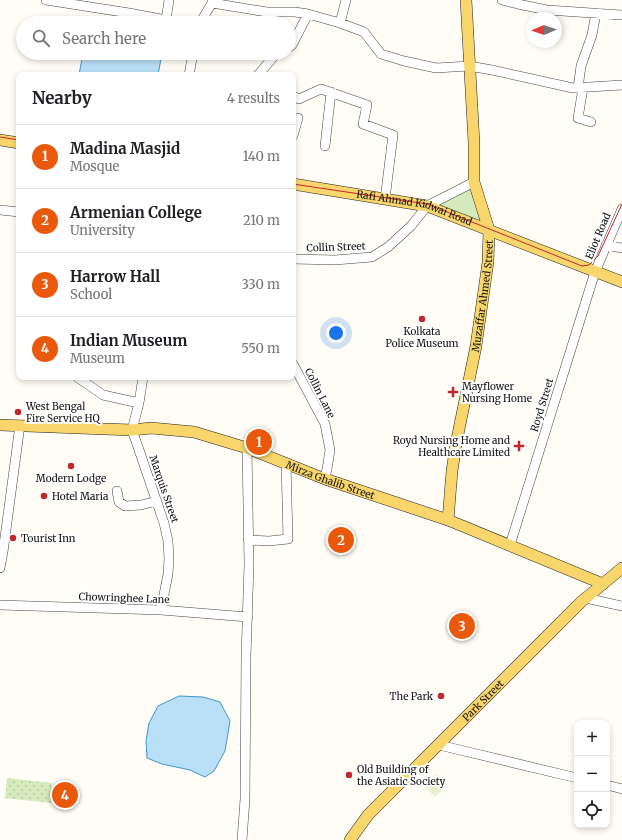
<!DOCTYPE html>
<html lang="en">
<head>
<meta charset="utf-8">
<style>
	body { margin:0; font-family:Merriweather,serif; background:#f2f2f2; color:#202124 }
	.controls { position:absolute; right:12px; bottom:12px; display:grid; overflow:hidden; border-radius:8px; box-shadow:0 2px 6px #0003 }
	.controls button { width:36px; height:36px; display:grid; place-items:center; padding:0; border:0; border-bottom:1px solid #e0e0e0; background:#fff; color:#202124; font:20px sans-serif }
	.compass { position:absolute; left:526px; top:12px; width:36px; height:36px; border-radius:50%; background:#fff; box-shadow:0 2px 6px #0003; rotate:268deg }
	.you { position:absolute; left:336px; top:333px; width:14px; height:14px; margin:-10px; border:3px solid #fff; border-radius:50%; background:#1a73e8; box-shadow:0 0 0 6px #1a73e833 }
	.badge { display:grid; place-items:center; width:26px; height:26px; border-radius:50%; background:#ea580c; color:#fff; font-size:13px; font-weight:700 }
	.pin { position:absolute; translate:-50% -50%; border:2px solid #fff; box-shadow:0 1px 4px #0006 }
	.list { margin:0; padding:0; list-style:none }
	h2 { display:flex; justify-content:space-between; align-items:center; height:52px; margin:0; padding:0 16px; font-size:17px }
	h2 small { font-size:13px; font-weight:400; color:#757577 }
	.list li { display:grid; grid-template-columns:26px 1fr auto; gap:12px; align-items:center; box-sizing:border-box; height:64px; padding:0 16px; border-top:1px solid #e0e0e0 }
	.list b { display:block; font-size:15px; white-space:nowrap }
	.list p { margin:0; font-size:13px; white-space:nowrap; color:#757577 }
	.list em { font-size:13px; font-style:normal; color:#757577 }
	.icon { flex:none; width:22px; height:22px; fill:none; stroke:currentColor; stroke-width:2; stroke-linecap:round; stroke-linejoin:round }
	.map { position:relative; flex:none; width:622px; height:840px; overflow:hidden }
	.search { position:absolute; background:#fff; box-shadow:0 2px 6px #0003; left:16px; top:16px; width:280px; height:44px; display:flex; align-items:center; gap:10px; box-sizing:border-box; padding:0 14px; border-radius:22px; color:#757577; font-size:15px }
	.panel { position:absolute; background:#fff; box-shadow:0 2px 6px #0003; left:16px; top:72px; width:280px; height:308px; border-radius:8px }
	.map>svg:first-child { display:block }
	.grass { fill:url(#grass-dots) }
	.park { fill:#d5ebbd }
	.pitch { fill:#e6f2cf }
	.water { fill:#b9e0f7; stroke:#3f96cf }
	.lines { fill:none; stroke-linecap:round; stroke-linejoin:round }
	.minor-casing { stroke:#444; stroke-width:10 }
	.major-casing { stroke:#222; stroke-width:12 }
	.minor { stroke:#fff; stroke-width:9 }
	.major { stroke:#f9d66b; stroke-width:11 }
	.tram { stroke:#c4262e; stroke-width:1 }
	.poi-dot { fill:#c4262e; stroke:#fff; stroke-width:1.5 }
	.labels { text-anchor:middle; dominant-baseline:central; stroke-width:4; stroke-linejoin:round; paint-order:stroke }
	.street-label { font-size:10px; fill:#111; stroke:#fff }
	.poi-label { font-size:10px; fill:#111; stroke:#fff; text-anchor:start }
</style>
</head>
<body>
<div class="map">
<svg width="622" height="840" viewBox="0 0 622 840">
	<defs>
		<pattern id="grass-dots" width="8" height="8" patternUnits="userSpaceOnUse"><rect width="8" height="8" fill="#d5ebbd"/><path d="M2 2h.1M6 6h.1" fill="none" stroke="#b6c8a1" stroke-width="1.8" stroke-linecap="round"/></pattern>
	</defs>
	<rect width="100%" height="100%" fill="#fffdf5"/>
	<path class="grass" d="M7,778L52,783L51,803L5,798Z"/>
	<path class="park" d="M472,187L485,226L434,205Z"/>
	<path class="pitch" d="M436,774L447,785L435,797L424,786Z"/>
	<path class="water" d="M83,53H162L158,75H79Z
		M179,696L203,697L220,702L230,721L225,751L214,771L205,777L190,770L162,764L147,758L146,741L149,723L158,706Z"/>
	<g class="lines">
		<g class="minor-casing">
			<path id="minor" d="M46,0L129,13L182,23
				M502,0L518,4L547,10L622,15
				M212,3L267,12H295L308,14L340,23L364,32L381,54L404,61L436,68L469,66L492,70L573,88L622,85
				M166,20L169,0
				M200,23L212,3L213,0
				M340,23L346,0
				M289,47L292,45L308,14
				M189,75L193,53
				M258,75L275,55L278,53
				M578,88L581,66L592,35L596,13
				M583,88L578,118L591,122
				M293,96L299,99L321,89L367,105L363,124L393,135L385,199
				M293,136L298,118
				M325,146L331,92
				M0,210L19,212
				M606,245L622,248
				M293,259L335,260L372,257L388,247L411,226L427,206L474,182
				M293,364L325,424L330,450L328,463L325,479
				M77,377L103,395L139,403
				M143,377L139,403L132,430L138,447L164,523L168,541L169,559L168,574L161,610
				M117,491L119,502L125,506L141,505L157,501
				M248,540L269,541L288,539L286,463
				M510,545L595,272L622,209
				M0,568L3,552L20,425
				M586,598L622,606
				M0,605L161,610L248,617
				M439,745L577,778
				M607,785L622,789
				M242,840L245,799L246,657L249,564L247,448"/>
		</g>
		<g class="major-casing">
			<g id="major">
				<path d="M0,140L19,143"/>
				<path d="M293,184L427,206L622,282"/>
				<path id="s1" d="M0,425L132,430L151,428L194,432L247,448L325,479L448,520L603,584"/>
				<path id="s2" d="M448,520L452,471L456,444L476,346L488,262L489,230L474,182V143L466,0"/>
				<path id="s3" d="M350,840L368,815L582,601L586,598L622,568"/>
			</g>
		</g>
		<use href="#minor" class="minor"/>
		<use href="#major" class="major"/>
		<g class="tram">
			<path d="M0,137L19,140"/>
			<path id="s4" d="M293,184L427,204L582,266L589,265L598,256L622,204"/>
		</g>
	</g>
	<g class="poi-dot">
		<circle cx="422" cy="319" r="4"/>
		<path d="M451 386h4v4h4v4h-4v4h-4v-4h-4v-4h4z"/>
		<circle cx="18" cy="412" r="4"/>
		<path d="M517 440h4v4h4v4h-4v4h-4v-4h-4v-4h4z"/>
		<circle cx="71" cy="466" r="4"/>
		<circle cx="44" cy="496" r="4"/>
		<circle cx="13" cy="538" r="4"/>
		<circle cx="441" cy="696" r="4"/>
		<circle cx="349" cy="775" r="4"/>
	</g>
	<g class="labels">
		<g class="street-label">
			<text stroke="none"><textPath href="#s4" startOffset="124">Rafi Ahmad Kidwai Road</textPath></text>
			<text transform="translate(598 236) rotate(-67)">Eliot Road</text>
			<text transform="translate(336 247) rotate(-2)">Collin Street</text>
			<text stroke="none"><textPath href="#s2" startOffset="227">Muzaffar Ahmed Street</textPath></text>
			<text transform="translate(320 393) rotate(63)">Collin Lane</text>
			<text transform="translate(542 405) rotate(-73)">Royd Street</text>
			<text stroke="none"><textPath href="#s1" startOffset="339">Mirza Ghalib Street</textPath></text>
			<text transform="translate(164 489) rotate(71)">Marquis Street</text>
			<text transform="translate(124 598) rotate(2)">Chowringhee Lane</text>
			<text stroke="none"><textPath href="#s3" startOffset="193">Park Street</textPath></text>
		</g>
		<g class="poi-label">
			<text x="422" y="331" text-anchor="middle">Kolkata<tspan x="422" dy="12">Police Museum</tspan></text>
			<text x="462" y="386">Mayflower<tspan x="462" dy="12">Nursing Home</tspan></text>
			<text x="26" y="406">West Bengal<tspan x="26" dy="12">Fire Service HQ</tspan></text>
			<text x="510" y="440" text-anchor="end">Royd Nursing Home and<tspan x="510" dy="12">Healthcare Limited</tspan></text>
			<text x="71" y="478" text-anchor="middle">Modern Lodge</text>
			<text x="52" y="496">Hotel Maria</text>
			<text x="21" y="538">Tourist Inn</text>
			<text x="433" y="696" text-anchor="end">The Park</text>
			<text x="357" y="769">Old Building of<tspan x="357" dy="12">the Asiatic Society</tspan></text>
		</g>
	</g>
</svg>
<div class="controls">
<button>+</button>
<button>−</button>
<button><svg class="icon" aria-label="locate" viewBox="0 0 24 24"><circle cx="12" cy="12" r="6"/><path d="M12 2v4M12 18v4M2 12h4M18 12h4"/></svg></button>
</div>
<svg class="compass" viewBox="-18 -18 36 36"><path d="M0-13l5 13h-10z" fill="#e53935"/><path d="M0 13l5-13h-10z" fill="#757577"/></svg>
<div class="you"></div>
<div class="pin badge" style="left:259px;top:442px">1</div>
<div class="pin badge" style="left:341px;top:540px">2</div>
<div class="pin badge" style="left:462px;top:626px">3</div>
<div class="pin badge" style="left:65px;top:795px">4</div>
<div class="search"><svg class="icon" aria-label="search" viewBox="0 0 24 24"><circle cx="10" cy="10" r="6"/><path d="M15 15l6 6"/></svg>Search here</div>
<section class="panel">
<h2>Nearby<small>4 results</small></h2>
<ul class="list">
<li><span class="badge">1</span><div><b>Madina Masjid</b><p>Mosque</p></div><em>140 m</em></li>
<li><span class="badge">2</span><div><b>Armenian College</b><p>University</p></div><em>210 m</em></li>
<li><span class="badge">3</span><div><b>Harrow Hall</b><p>School</p></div><em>330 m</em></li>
<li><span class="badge">4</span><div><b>Indian Museum</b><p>Museum</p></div><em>550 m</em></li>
</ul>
</section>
</div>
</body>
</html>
